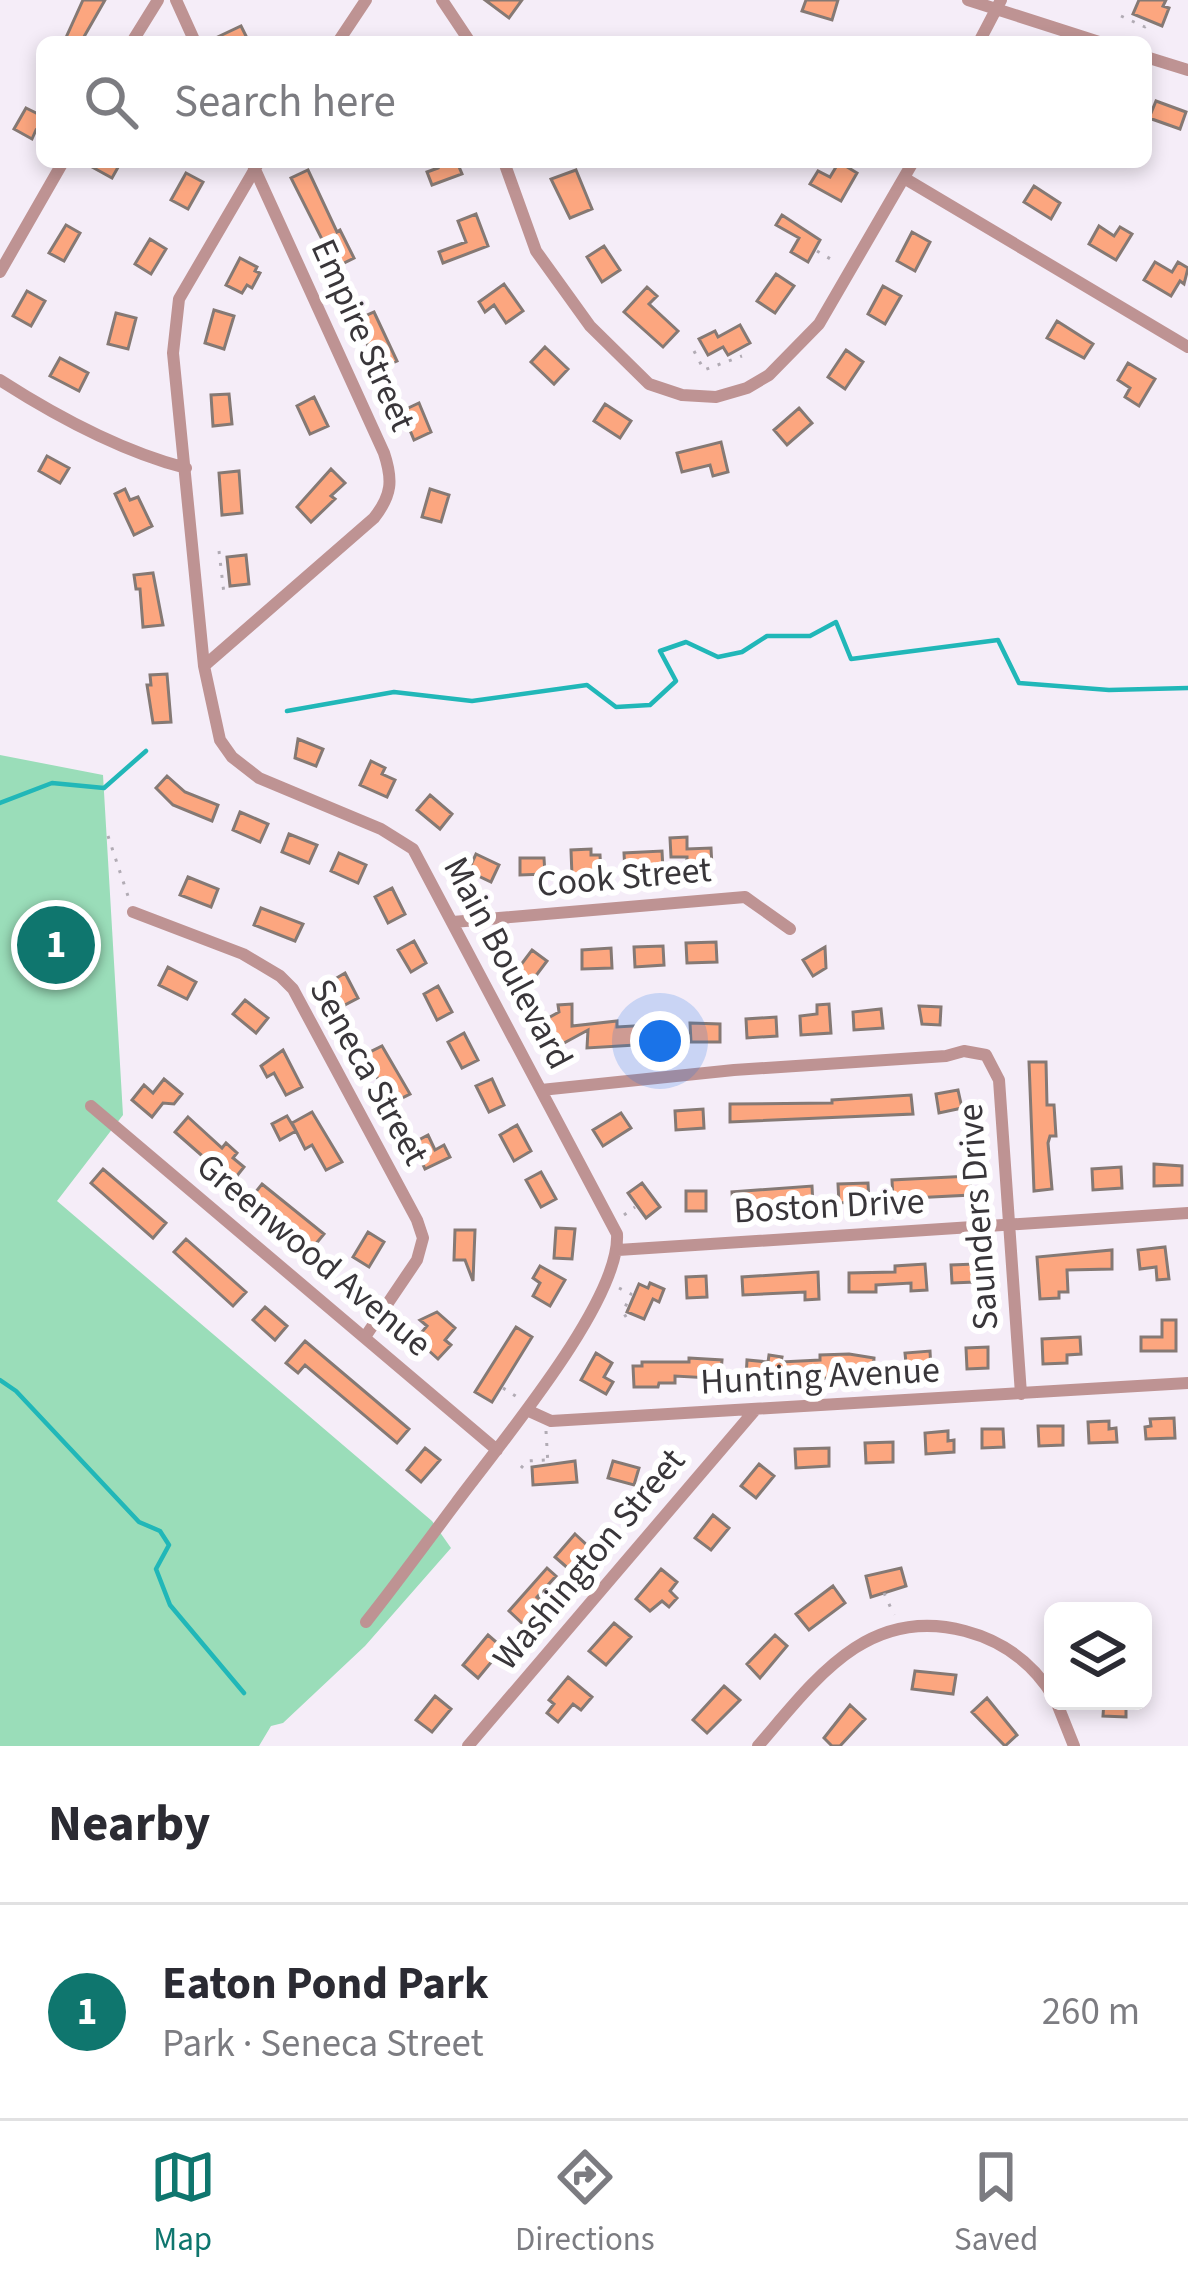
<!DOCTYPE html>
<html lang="en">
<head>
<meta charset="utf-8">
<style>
	body { margin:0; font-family:"Source Sans 3",sans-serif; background:#f2f2f3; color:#2b2b33 }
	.controls { position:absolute; right:36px; bottom:36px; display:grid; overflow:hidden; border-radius:18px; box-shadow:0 6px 18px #0003 }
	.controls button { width:108px; height:108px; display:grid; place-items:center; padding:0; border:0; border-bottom:3px solid #e1e1e2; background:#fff; color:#2b2b33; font:60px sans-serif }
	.you { position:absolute; left:660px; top:1041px; width:42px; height:42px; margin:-30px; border:9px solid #fff; border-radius:50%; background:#1a73e8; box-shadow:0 0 0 18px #1a73e833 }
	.badge { display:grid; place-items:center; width:78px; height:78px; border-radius:50%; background:#0f766e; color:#fff; font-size:39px; font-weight:700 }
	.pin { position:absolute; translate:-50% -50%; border:6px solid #fff; box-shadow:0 3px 12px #0006 }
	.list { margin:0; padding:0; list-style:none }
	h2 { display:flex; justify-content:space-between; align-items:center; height:156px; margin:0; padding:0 48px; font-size:51px }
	h2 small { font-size:39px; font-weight:400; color:#7c7c81 }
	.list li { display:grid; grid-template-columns:78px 1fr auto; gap:36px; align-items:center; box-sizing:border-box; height:216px; padding:0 48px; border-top:3px solid #e1e1e2 }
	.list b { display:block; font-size:45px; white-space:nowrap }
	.list p { margin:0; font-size:39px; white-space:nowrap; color:#7c7c81 }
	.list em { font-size:39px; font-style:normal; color:#7c7c81 }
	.icon { flex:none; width:66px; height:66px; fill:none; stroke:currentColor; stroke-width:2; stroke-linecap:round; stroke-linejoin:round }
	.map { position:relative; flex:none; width:1188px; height:1746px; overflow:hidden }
	.search { position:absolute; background:#fff; box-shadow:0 6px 18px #0003; left:36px; right:36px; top:36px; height:132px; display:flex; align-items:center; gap:30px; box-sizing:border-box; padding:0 42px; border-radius:18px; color:#7c7c81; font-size:45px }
	.sheet { height:372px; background:#fff }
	nav { display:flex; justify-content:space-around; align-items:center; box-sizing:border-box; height:168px; border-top:3px solid #e1e1e2; background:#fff; font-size:33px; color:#7c7c81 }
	nav a { display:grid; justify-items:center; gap:6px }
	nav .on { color:#0f766e }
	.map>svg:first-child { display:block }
	.green { fill:#9addb9 }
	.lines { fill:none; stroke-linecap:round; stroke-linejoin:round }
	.stream { stroke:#21b7b8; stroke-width:4.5 }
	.building { fill:#fca67f; stroke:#857974; stroke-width:3 }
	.path { stroke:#b1abb4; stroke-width:3; stroke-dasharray:3 9; stroke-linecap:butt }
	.minor { stroke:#be9393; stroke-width:12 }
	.labels { text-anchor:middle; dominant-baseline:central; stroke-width:12; stroke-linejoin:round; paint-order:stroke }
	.street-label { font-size:36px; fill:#39363a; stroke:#fff }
</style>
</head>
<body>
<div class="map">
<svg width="1188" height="1746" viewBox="0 0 1188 1746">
	<rect width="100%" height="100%" fill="#f5edf8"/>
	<path class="green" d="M0,755L103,775L123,1115L57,1201L432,1521L451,1548L365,1646L283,1723L271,1726L259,1746H0Z"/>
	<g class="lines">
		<path class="stream" d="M287,711L394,692L472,701L587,685L616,707L650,705L676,681L660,651L686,642L718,657L742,652L767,636H810L836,622L851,659L998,640L1019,683L1109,690L1188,688
			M0,803L52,783L104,788L146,751
			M0,1380L16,1391L139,1522L160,1531L169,1545L156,1569L170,1605L244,1693"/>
	</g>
	<path class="building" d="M83,0H105L81,42H64Z
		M485,0H522L509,18Z
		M806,0H838L832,20L802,11Z
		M1139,0H1166L1163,6L1169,8L1162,26L1133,14Z
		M241,26L249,42H207Z
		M1156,101L1186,112L1180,129L1149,118Z
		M26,108L42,116V133L36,130L32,139L14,129Z
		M83,162H121L112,178Z
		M436,162H457L462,174L432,185L427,172L438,168Z
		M839,162L857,173L841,201L810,184L818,171L830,177Z
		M308,170L337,232L340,230L354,258L336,267L291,178Z
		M576,170L592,209L570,218L551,179Z
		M186,173L203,182L188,209L171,200Z
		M1034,186L1060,203L1051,219L1024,202Z
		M476,214L488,246L443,263L439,252L466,242L458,221Z
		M782,215L820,240L808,262L791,252L799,238L776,225Z
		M66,225L80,233L64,261L49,253Z
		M1099,226L1114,236L1120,227L1132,234L1116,260L1089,244Z
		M912,232L930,242L915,271L897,261Z
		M150,239L166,249L151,274L135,264Z
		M604,246L620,270L602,282L587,257Z
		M240,258L257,267L255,271L260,273L252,288L247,285L242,293L226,285Z
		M1155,262L1172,272L1178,262L1188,268L1184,284L1180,281L1171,296L1144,280Z
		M776,274L794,286L775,313L757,301Z
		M504,284L523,311L506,323L494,305L485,312L479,302Z
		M883,286L901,296L885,324L868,314Z
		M647,287L657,296L649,304L678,331L663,347L624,312Z
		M27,291L45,301L31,326L13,316Z
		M214,310L234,316L224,349L205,343Z
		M374,312L397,361L385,366L376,348L370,350L356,320Z
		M116,313L136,318L128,349L108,344Z
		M1057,321L1093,344L1084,358L1047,338Z
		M740,325L750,343L728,355L723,347L708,355L699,339L715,331L718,337Z
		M545,347L568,369L554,384L531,362Z
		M846,350L863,362L845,389L828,377Z
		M60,358L88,373L79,391L50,376Z
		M1128,363L1155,379L1139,406L1125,397L1130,388L1118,380Z
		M229,394L232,424L213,426L211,395Z
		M314,397L328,426L310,434L297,406Z
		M419,403L431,432L414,440L402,411Z
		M605,404L631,421L620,438L594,421Z
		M799,408L812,423L787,445L774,430Z
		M721,442L728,472L713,476L710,465L682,472L677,453Z
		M47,456L69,468L60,483L39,471Z
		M331,469L345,483L331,496L335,499L311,522L297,507Z
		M239,471L242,513L222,515L219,473Z
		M125,489L130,500L138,497L152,526L134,535L115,494Z
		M430,489L449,495L441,522L422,517Z
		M246,555L249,584L230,586L227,557Z
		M153,573L163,625L143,627L140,589H136L134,575Z
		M167,674L171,722L153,723L147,685H151L150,675Z
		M298,739L323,749L316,766L295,758Z
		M371,761L385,768L382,774L395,780L387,797L360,785Z
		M167,776L185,792L218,805L212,821L173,805L156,788Z
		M430,795L452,814L440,829L417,810Z
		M240,812L268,824L260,842L233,830Z
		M289,834L317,845L309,863L282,852Z
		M687,837V849L711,848L712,867L687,868V857H671L670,838Z
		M591,849V855H600L601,875L572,876L571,850Z
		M662,851L663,870L625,872L624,853Z
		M339,853L366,865L358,883L331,871Z
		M476,854L499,865L491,882L468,871Z
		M520,858H544L545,874L520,875Z
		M188,877L218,889L211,907L180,895Z
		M392,888L405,914L388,923L375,897Z
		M261,908L303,924L295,941L254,925Z
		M414,941L426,963L411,972L398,950Z
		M716,942L717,962L687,963L686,943Z
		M663,946L664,965L635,967L634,947Z
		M825,947L826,968L813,976L803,960Z
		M611,948L612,968L582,969V950Z
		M532,950L547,961L529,985L514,974Z
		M168,967L196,982L187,999L159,985Z
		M345,973L358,998L341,1007L328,983Z
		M438,986L452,1012L437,1020L424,994Z
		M245,1000L268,1018L256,1033L233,1014Z
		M572,1004V1026L617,1021V1027L667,1024L668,1043L587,1048L588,1030L553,1049L539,1023L559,1012L558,1005Z
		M829,1004L831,1033L801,1035L800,1016L817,1014V1005Z
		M919,1006L941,1007L940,1025L922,1024Z
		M881,1009L883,1028L854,1030L853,1012Z
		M776,1017L777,1036L747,1038L746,1019Z
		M690,1023L720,1024V1042H691Z
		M464,1033L478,1060L462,1068L448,1042Z
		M382,1046L410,1094L392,1103L364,1055Z
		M283,1050L302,1087L286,1095L274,1073L267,1077L261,1066Z
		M1029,1062H1046L1047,1105H1054L1056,1136H1050L1048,1143L1052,1189L1034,1191Z
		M164,1079L182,1094L174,1104L163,1103L152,1117L132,1100L144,1085L153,1093Z
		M492,1079L504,1105L489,1112L476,1086Z
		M958,1090L962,1108L939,1113L936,1094Z
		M911,1095L913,1114L730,1122V1104L832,1103V1100Z
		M703,1109L704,1128L676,1130L675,1111Z
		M312,1112L342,1162L326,1170L312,1145L305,1149L292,1123Z
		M621,1113L631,1128L603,1146L593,1130Z
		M287,1116L296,1131L280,1140L272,1124Z
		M188,1117L222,1148L226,1143L237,1153L233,1158L244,1167L232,1182L175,1132Z
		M517,1125L531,1151L514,1161L500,1135Z
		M428,1135L435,1150L444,1145L450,1157L425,1169L413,1143Z
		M1154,1164L1182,1166V1185L1154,1186Z
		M1121,1167L1122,1188L1093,1190L1092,1169Z
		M103,1169L166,1223L153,1238L91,1183Z
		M541,1172L556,1199L541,1207L526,1180Z
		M970,1176L971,1195L893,1199L892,1180Z
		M642,1183L660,1207L646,1218L628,1193Z
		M868,1183L869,1201L839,1203L838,1184Z
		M262,1184L324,1234L314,1246L278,1215L276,1218L251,1198Z
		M812,1186L813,1205L733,1210L732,1192Z
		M686,1191H706V1211H686Z
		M556,1228L575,1229L572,1259L554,1258Z
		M455,1230H475L473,1281L465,1260H454Z
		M368,1232L384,1242L369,1267L353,1257Z
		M186,1239L246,1292L233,1306L174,1252Z
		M1165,1247L1169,1279L1157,1280L1156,1267L1140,1269L1138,1250Z
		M1112,1250V1269L1067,1270L1068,1292H1059V1298L1040,1299L1037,1257Z
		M925,1264L927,1290L911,1291V1283L876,1285V1292H849V1273L895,1272V1266Z
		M975,1264V1282L952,1283L951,1265Z
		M540,1266L565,1280L550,1306L533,1296L540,1283L533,1278Z
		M818,1272L819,1299L805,1300V1292L743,1295L742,1277Z
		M706,1276L707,1297L687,1298L686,1277Z
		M650,1283L664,1289L659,1302L653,1299L644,1319L627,1312L639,1284L648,1288Z
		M265,1307L287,1326L275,1340L253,1320Z
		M437,1312L455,1328L445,1340L451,1345L438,1359L416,1339L427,1326L420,1320Z
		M1162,1320H1176V1351H1141V1337H1162Z
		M516,1327L532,1337L492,1402L475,1392Z
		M1080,1337L1081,1354L1067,1355V1363L1043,1364L1042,1339Z
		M305,1341L409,1429L397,1443L305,1365L298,1373L286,1363Z
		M988,1347V1368L967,1369L966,1348Z
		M930,1351L931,1370L907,1373L905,1353Z
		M596,1353L612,1363L604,1377L613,1382L606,1394L581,1380Z
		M849,1354L874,1358L873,1376L831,1373V1378L796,1379V1374L771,1371L770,1382L746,1379L747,1360L768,1362L769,1355L782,1357L781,1362L820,1360V1355Z
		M689,1358L722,1360L721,1372H710V1378L675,1376V1383H659L658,1387H634L633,1366H642V1362H689Z
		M1174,1418L1175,1438L1146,1439L1145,1427L1151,1426L1150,1419Z
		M1109,1421V1429L1116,1428L1117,1442L1089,1443L1088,1422Z
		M1038,1426H1063V1445L1039,1446Z
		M982,1429H1003L1004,1447L982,1448Z
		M948,1431V1441L954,1440V1452L926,1454L925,1433Z
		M893,1442V1462L866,1463L865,1443Z
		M425,1448L440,1460L421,1482L407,1470Z
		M829,1448V1466L796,1468L795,1449Z
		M575,1461L577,1482L533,1485L532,1467Z
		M613,1461L639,1468L634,1485L608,1478Z
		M759,1464L774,1476L756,1498L741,1486Z
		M713,1515L729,1528L711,1550L695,1538Z
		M575,1534L589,1547L570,1570L555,1557Z
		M547,1568L556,1576L537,1597L543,1602L523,1624L509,1611Z
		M901,1568L906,1586L871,1597L866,1576Z
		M661,1569L677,1582L670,1591L677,1598L669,1607L662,1601L650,1611L636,1599Z
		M833,1586L845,1603L809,1630L796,1614Z
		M614,1623L631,1637L606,1665L589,1651Z
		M488,1635L503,1648L478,1678L463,1665Z
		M775,1635L787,1646L760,1678L747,1664Z
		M915,1671L956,1675L953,1694L912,1689Z
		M568,1677L592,1697L581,1710L573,1704L558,1722L547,1713L554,1704L549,1700Z
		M724,1686L740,1700L707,1733L693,1720Z
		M435,1696L451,1709L432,1732L416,1720Z
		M987,1698L1017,1735L1005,1746L972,1712Z
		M1104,1701H1126V1717L1103,1716Z
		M850,1705L865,1719L840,1746H832L824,1738Z"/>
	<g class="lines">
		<path class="path" d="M1121,16L1145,27L1149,23
			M817,251L834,261
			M694,351L704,370L742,356
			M219,551L224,594
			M108,836L129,899
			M624,1215L635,1207
			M619,1288L631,1294L623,1312L628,1320
			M503,1388L517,1397
			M546,1431L548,1465
			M521,1468L527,1461L546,1460
			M884,1593L894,1615"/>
		<path class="minor" d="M176,0L195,42
			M442,0L470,42
			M968,0L1099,42
			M132,42L158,0
			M338,42L366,0
			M979,42L1001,0
			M1146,57L1188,70
			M259,162L179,299L173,353L204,666L220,740L232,757L259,778L381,829L413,849L617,1234C621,1301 498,1446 456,1503C426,1543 397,1583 366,1622
			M504,162L536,251L590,326L649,384L682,395L716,397L747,388L769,375L819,324L913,162
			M904,178L1188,347
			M0,272L63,162
			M0,380C56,416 121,451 186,468
			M204,666L374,518C392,495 393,480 384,453L252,163
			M133,912L243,954L280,976L293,989L417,1220L423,1238L417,1260L365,1337
			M453,922L745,897L790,929
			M541,1090L734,1070L946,1056L964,1051L986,1055L999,1080L1021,1394
			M91,1106L497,1450
			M618,1250L1188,1213
			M529,1411L551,1421L1188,1383
			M1056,1701L1074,1746
			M468,1746L755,1410
			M758,1746C815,1680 867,1605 965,1631C1003,1641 1032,1662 1053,1696"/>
	</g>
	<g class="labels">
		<g class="street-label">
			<text transform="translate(363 335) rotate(66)">Empire Street</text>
			<text transform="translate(624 877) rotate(-5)">Cook Street</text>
			<text transform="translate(508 963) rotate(62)">Main Boulevard</text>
			<text transform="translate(369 1072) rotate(61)">Seneca Street</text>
			<text transform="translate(829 1206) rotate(-3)">Boston Drive</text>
			<text transform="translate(978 1217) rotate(-94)">Saunders Drive</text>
			<text transform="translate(314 1255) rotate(40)">Greenwood Avenue</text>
			<text transform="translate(820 1376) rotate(-3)">Hunting Avenue</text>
			<text transform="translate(589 1559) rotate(-50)">Washington Street</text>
		</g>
	</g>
</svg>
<div class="controls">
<button><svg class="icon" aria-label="layers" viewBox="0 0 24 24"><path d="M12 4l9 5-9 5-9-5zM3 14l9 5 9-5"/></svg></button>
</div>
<div class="you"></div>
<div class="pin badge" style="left:56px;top:945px">1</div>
<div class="search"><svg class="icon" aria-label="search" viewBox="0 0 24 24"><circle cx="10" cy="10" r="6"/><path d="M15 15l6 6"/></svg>Search here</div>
</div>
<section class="sheet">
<h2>Nearby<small></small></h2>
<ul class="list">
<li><span class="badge">1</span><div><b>Eaton Pond Park</b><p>Park · Seneca Street</p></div><em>260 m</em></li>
</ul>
</section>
<nav>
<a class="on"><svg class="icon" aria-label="map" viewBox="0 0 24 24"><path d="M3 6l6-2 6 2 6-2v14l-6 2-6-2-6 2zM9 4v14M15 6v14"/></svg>Map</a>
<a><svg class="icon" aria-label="directions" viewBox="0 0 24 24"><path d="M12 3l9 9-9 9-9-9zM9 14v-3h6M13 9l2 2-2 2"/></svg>Directions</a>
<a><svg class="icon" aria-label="saved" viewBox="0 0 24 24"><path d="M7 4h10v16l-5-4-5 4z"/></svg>Saved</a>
</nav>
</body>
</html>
